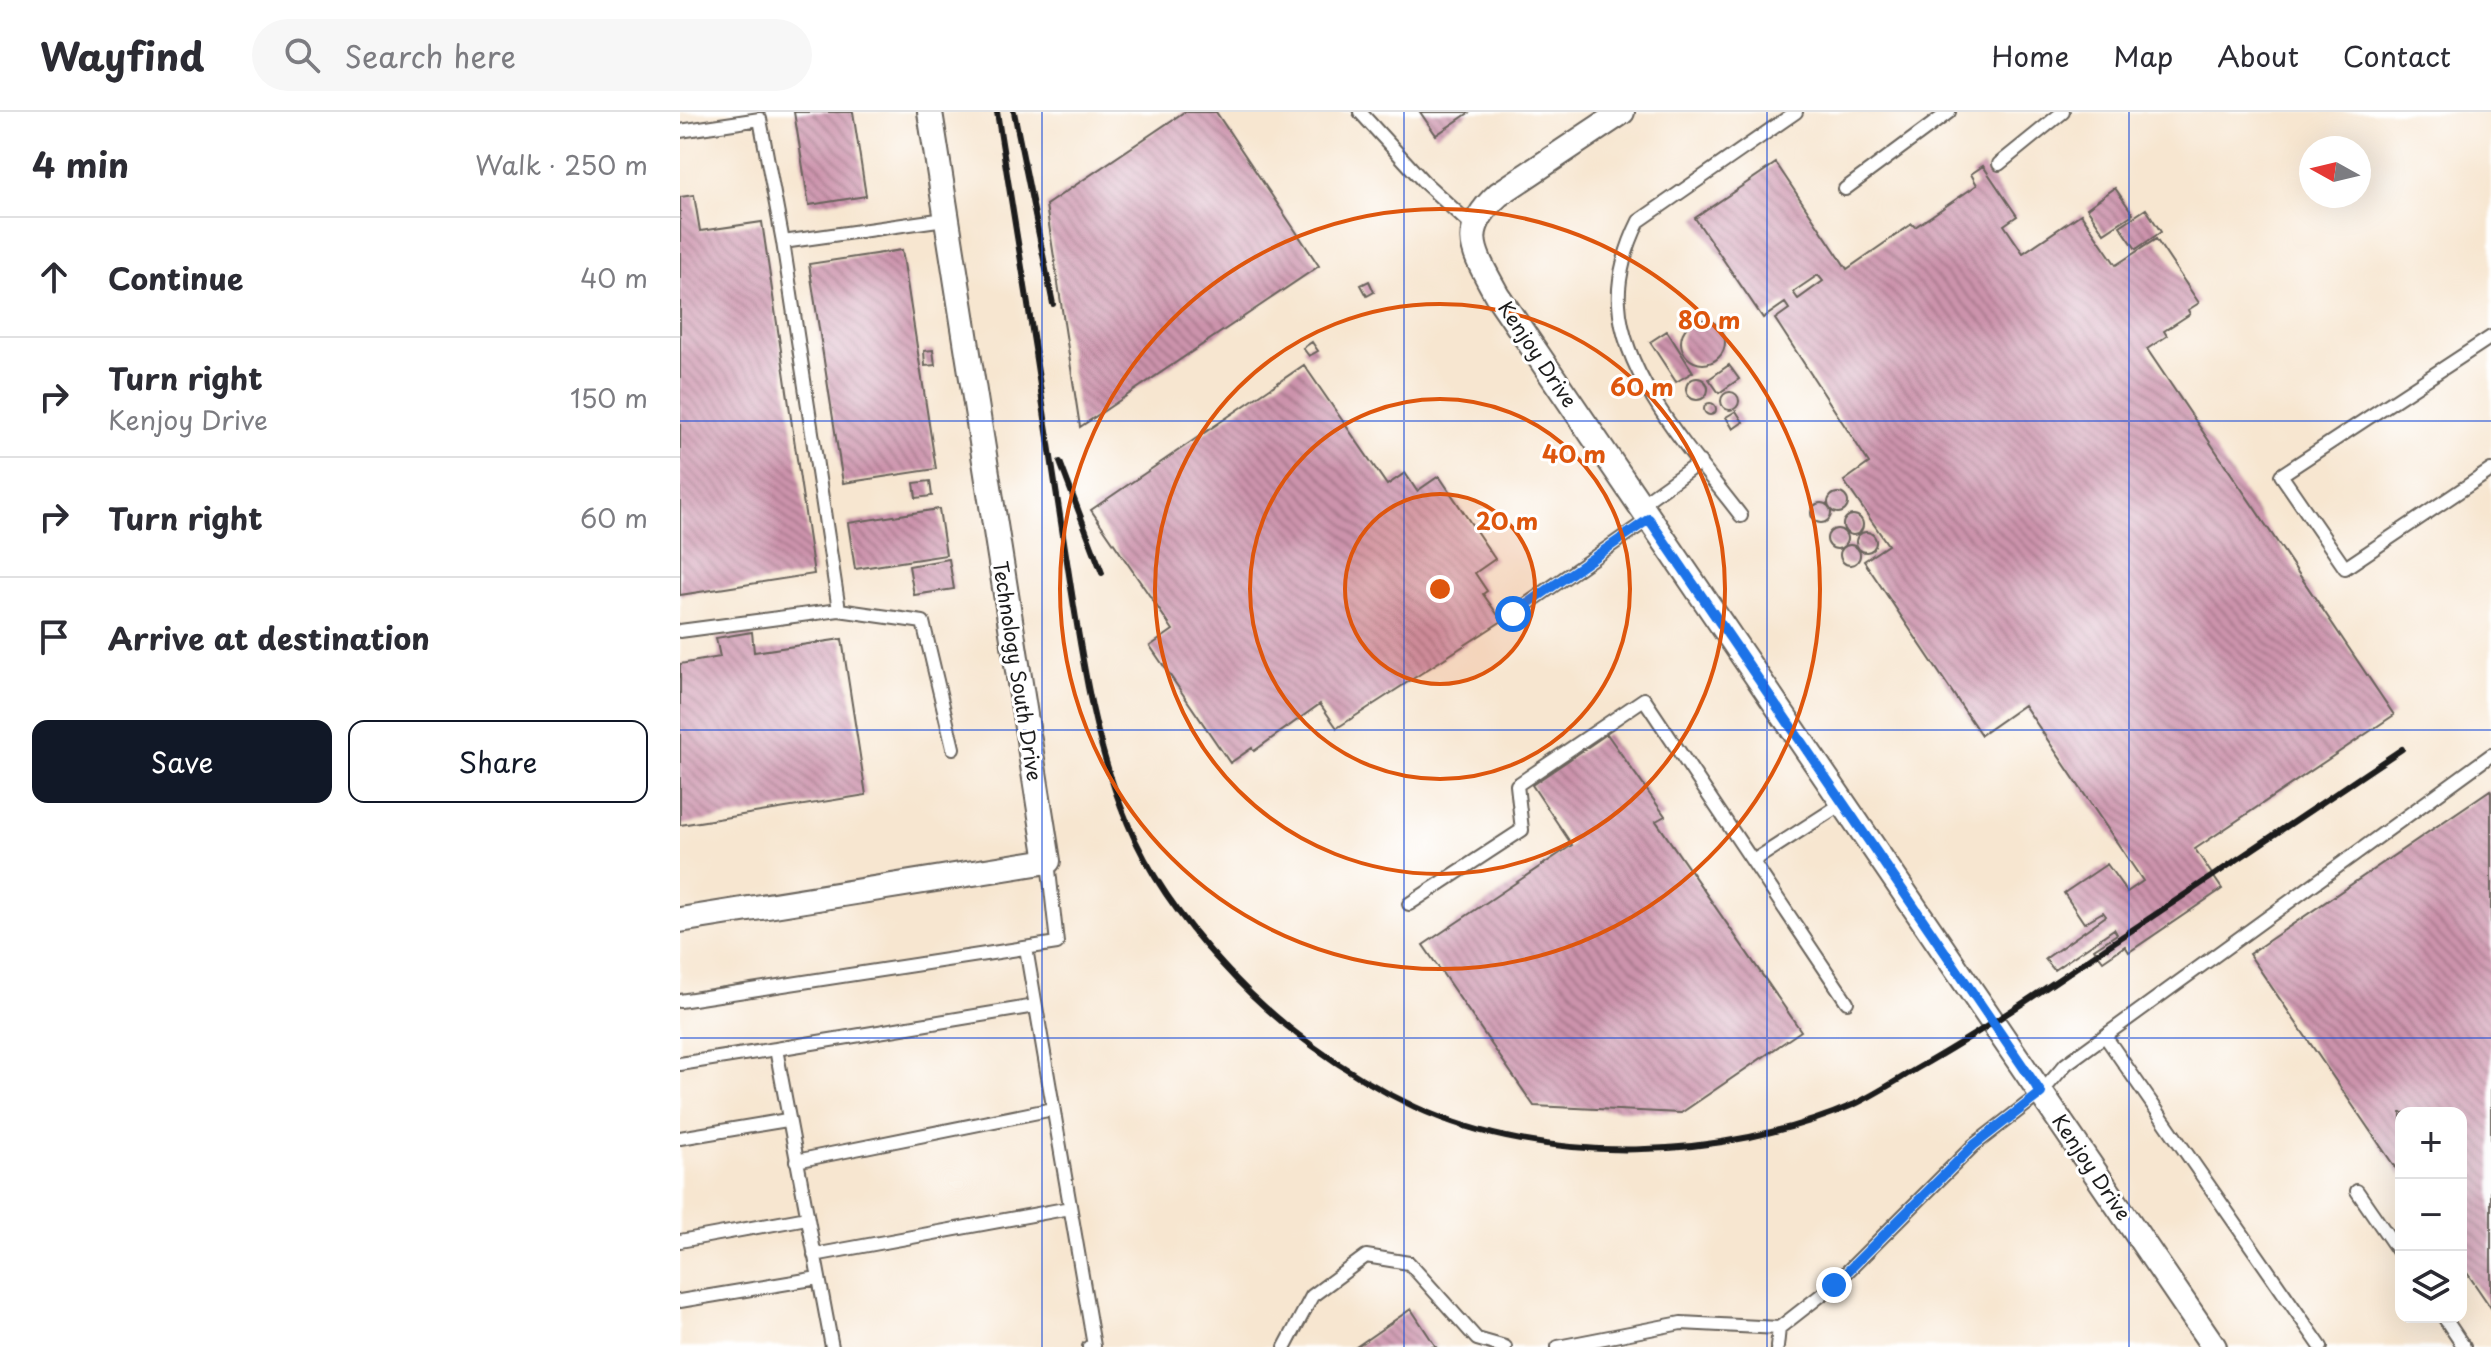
<!DOCTYPE html>
<html lang="en">
<head>
<meta charset="utf-8">
<style>
	body { margin:0; font-family:"Playpen Sans",sans-serif; background:#f7f7f7; color:#2b2b33 }
	.controls { position:absolute; right:24px; bottom:24px; display:grid; overflow:hidden; border-radius:16px; box-shadow:0 8px 32px #0002 }
	.controls button { width:72px; height:72px; display:grid; place-items:center; padding:0; border:0; border-bottom:2px solid #e1e1e2; background:#fff; color:#2b2b33; font:40px sans-serif }
	.compass { position:absolute; left:1619px; top:24px; width:72px; height:72px; border-radius:50%; background:#fff; box-shadow:0 8px 32px #0002; rotate:278deg }
	.stop { position:absolute; width:24px; height:24px; margin:-18px; border:6px solid #1a73e8; border-radius:50%; background:#fff }
	.stop.end { background:#1a73e8; border-color:#fff; box-shadow:0 2px 8px #0008 }
	.list { margin:0; padding:0; list-style:none }
	h2 { display:flex; justify-content:space-between; align-items:center; height:104px; margin:0; padding:0 32px; font-size:34px }
	h2 small { font-size:26px; font-weight:400; color:#7c7c81 }
	.list li { display:grid; grid-template-columns:52px 1fr auto; gap:24px; align-items:center; box-sizing:border-box; height:120px; padding:0 32px; border-top:2px solid #e1e1e2 }
	.list b { display:block; font-size:30px; white-space:nowrap }
	.list p { margin:0; font-size:26px; white-space:nowrap; color:#7c7c81 }
	.list em { font-size:26px; font-style:normal; color:#7c7c81 }
	.actions { display:flex; gap:16px; padding:24px 32px }
	.actions a { flex:1; padding:18px 0; border:2px solid #111827; border-radius:16px; text-align:center; font-size:28px; color:#111827 }
	.actions .main { background:#111827; color:#fff }
	.icon { flex:none; width:44px; height:44px; fill:none; stroke:currentColor; stroke-width:2; stroke-linecap:round; stroke-linejoin:round }
	.map { position:relative; flex:none; width:1811px; height:1235px; overflow:hidden }
	header { display:flex; align-items:center; gap:48px; box-sizing:border-box; height:112px; padding:0 40px; background:#fff; border-bottom:2px solid #e1e1e2 }
	header strong { font-size:38px }
	nav { display:flex; gap:44px; margin-inline-start:auto; font-size:28px }
	.search { width:560px; height:72px; background:#f7f7f7; display:flex; align-items:center; gap:20px; box-sizing:border-box; padding:0 28px; border-radius:44px; color:#7c7c81; font-size:30px }
	main { display:flex }
	aside { flex:1; background:#fff }
	.map>svg:first-child { display:block }
	.building { fill:url(#building-back-hatch); fill-rule:evenodd }
	.lines { fill:none; stroke-linecap:round; stroke-linejoin:round }
	.lane-casing { stroke:#69635b; stroke-width:16 }
	.street-casing { stroke:#69635b; stroke-width:28 }
	.lane { stroke:#fff; stroke-width:12 }
	.street { stroke:#fff; stroke-width:24 }
	.rail { stroke:#1c1c1c; stroke-width:6 }
	.route { stroke:#1a73e8; stroke-width:10 }
	.grid { fill:none; stroke:#1d4ed8; stroke-width:2; stroke-opacity:0.55 }
	.ring { fill:none; stroke:#de560d; stroke-width:4 }
	.labels { text-anchor:middle; dominant-baseline:central; stroke-width:6; stroke-linejoin:round; paint-order:stroke }
	.street-label { font-size:20px; fill:#1c1c1c; stroke:#fff }
	.centre { fill:#de560d; stroke:#fff; stroke-width:4 }
	.ring-label { font-size:24px; text-anchor:middle; font-weight:bold; fill:#de560d; stroke:#fff; stroke-width:6; stroke-linejoin:round; paint-order:stroke }
</style>
</head>
<body>
<header>
<strong>Wayfind</strong>
<div class="search"><svg class="icon" aria-label="search" viewBox="0 0 24 24"><circle cx="10" cy="10" r="6"/><path d="M15 15l6 6"/></svg>Search here</div>
<nav><a>Home</a><a>Map</a><a>About</a><a>Contact</a></nav>
</header>
<main>
<aside>
<h2>4 min<small>Walk · 250 m</small></h2>
<ul class="list">
<li><svg class="icon" aria-label="ahead" viewBox="0 0 24 24"><path d="M12 20V5M6 11l6-6 6 6"/></svg><div><b>Continue</b></div><em>40 m</em></li>
<li><svg class="icon" aria-label="right" viewBox="0 0 24 24"><path d="M7 20v-9h11M14 6l5 5-5 5"/></svg><div><b>Turn right</b><p>Kenjoy Drive</p></div><em>150 m</em></li>
<li><svg class="icon" aria-label="right" viewBox="0 0 24 24"><path d="M7 20v-9h11M14 6l5 5-5 5"/></svg><div><b>Turn right</b></div><em>60 m</em></li>
<li><svg class="icon" aria-label="arrive" viewBox="0 0 24 24"><path d="M6 21V4h12l-3 4 3 4H6"/></svg><div><b>Arrive at destination</b></div></li>
</ul>
<div class="actions"><a class="main">Save</a><a>Share</a></div>
</aside>
<div class="map">
<svg width="1811" height="1235" viewBox="0 0 1811 1235">
	<defs>
		<pattern id="building-back-hatch" width="6" height="6" patternUnits="userSpaceOnUse" patternTransform="scale(2)"><rect width="6" height="6" fill="#cc93ac"/><path d="M-1 5l2 2M0 0l6 6M5-1l2 2" fill="none" stroke="#a5778b"/></pattern>
	</defs>
	<rect width="100%" height="100%" fill="#fff"/>
	<filter id="ink" filterUnits="userSpaceOnUse"><feTurbulence type="fractalNoise" baseFrequency=".0125" numOctaves="2"/><feDisplacementMap in="SourceGraphic" scale="16" xChannelSelector="R" yChannelSelector="G"/><feConvolveMatrix kernelMatrix="1 2 1 2 8 2 1 2 1" color-interpolation-filters="sRGB"/></filter>
	<filter id="wash" filterUnits="userSpaceOnUse"><feTurbulence type="fractalNoise" baseFrequency=".006" numOctaves="4" result="noise"/><feDisplacementMap in="SourceGraphic" scale="32" xChannelSelector="R" yChannelSelector="G"/><feGaussianBlur stdDeviation="1.8" result="paint"/><feColorMatrix in="noise" values="0 0 0 0 0 0 0 0 0 0 0 0 0 0 0 0 0 1.4 0 .05"/><feComposite in="paint" operator="in"/></filter>
	<g filter="url(#wash)">
		<rect width="100%" height="100%" fill="#f7e6d0"/>
		<g id="blocks">
			<path class="building" d="M114,0H173L186,84L129,93Z
				M504,0H536L639,154L400,315L366,93Z
				M740,0H790L756,23Z
				M1096,51L1167,157L1232,112L1235,115L1297,73L1291,62L1303,54L1337,104L1324,113L1343,141L1401,102L1436,153L1476,127L1519,191L1508,198L1510,202L1484,219L1487,224L1467,237L1714,603L1515,737L1542,777L1449,840L1445,834L1423,849L1414,837L1437,822L1434,817L1374,858L1365,847L1426,804L1423,800L1404,811L1384,781L1427,752L1447,780L1463,769L1344,593L1301,623L1184,449L1208,433L1164,369L1189,351L1095,207L1109,197L1105,191L1083,206L1015,106ZM1138,163L1143,169L1118,187L1113,180Z
				M1435,76L1453,102L1424,121L1407,96Z
				M14,83L20,119L82,110L134,462L0,483V85Z
				M1466,97L1481,120L1456,137L1440,114Z
				M222,138L256,357L163,371L129,152Z
				M689,169L694,180L687,184L681,173Z
				M1001 230a22 22 0 1 1 44 0a22 22 0 1 1-44 0Z
				M987,219L1013,260L996,270L970,230Z
				M632,230L638,239L629,244L623,236Z
				M253,238L255,253L245,254L244,239Z
				M624,253L707,373L725,361L737,379L759,364L815,447L795,461L807,479L803,482L822,509L657,616L640,592L574,639L572,636L550,651L470,534L493,518L411,398Z
				M1049,253L1059,267L1039,281L1029,267Z
				M1006 277a11 11 0 1 1 22 0a11 11 0 1 1-22 0Z
				M1041 289a9 9 0 1 1 18 0a9 9 0 1 1-18 0Z
				M1024 297a6 6 0 1 1 12 0a6 6 0 1 1-12 0Z
				M1056,299L1063,310L1053,317L1046,305Z
				M250,369L252,384L236,386L234,371Z
				M1148 391a10 10 0 1 1 20 0a10 10 0 1 1-20 0Z
				M1131 401a10 10 0 1 1 20 0a10 10 0 1 1-20 0Z
				M259,397L266,443L175,457L168,411Z
				M1163 413a10 10 0 1 1 20 0a10 10 0 1 1-20 0Z
				M1147 427a10 10 0 1 1 20 0a10 10 0 1 1-20 0Z
				M1176 430a10 10 0 1 1 20 0a10 10 0 1 1-20 0Z
				M1160 443a10 10 0 1 1 20 0a10 10 0 1 1-20 0Z
				M269,447L274,477L234,483L229,454Z
				M72,520L74,540L162,527L186,683L0,713V552L40,545L36,526Z
				M927,622L985,704L976,709L1121,919L1001,1001L854,994L743,833L892,733L852,673Z
				M1810,678L1811,680V1196L1781,1152V1001H1721V1064L1569,842Z
				M731,1197L756,1235H676Z"/>
		</g>
	</g>
	<g filter="url(#ink)">
		<use href="#blocks" fill-opacity="0" stroke="#69635b" stroke-width="2"/>
		<g class="lines">
			<g class="lane-casing">
				<path id="lane" d="M680,0L744,70L793,115
					M0,19L80,7L103,130
					M1319,52L1383,0
					M1165,77L1269,0
					M1811,225L1601,363L1665,456L1811,358
					M960,393L1020,350
					M1061,404C1017,346 943,268 939,192C937,165 947,133 959,109L1116,0
					M159,498L103,130L265,107
					M833,502L969,407
					M0,519L159,498L243,510L273,636
					M1073,749L1163,691
					M729,792L842,718L837,673L964,587L1167,890
					M346,836L414,1234L409,1235
					M0,889L377,831L368,749
					M1425,924L1641,1235
					M96,937L355,894
					M0,952L96,937L152,1235
					M0,1026L107,1008
					M116,1049L373,997
					M1677,1079L1721,1143
					M0,1129L127,1106
					M134,1143L390,1096
					M0,1189L138,1166
					M1764,1205L1784,1235
					M605,1235L632,1184L686,1144L729,1151L797,1227L825,1235
					M878,1235L1001,1211L1099,1216L1154,1173L1294,1033L1361,981L1386,952L1811,643
					M1097,1235L1099,1216"/>
			</g>
			<g class="street-casing">
				<path id="street" d="M942,0L819,82C777,120 794,140 817,183L1534,1235
					M0,808L368,749L250,0"/>
			</g>
			<use href="#lane" class="lane"/>
			<use href="#street" class="street"/>
			<path class="rail" d="M317,0L357,249
				M334,0L373,192
				M355,241C367,317 378,393 390,469C403,552 415,634 448,712C470,765 504,811 543,853C596,912 663,961 735,995C865,1055 1045,1049 1175,992C1196,982 1216,969 1236,957C1291,926 1344,891 1397,855C1506,783 1614,710 1722,637
				M380,350L422,461"/>
		</g>
	</g>
	<g class="lines" filter="url(#ink)">
		<path class="route" d="M833,502L969,407L1361,981L1294,1033L1154,1173"/>
	</g>
	<path class="grid" d="M362,0V1235M724,0V1235M1087,0V1235M1449,0V1235M0,309H1811M0,618H1811M0,926H1811"/>
	<circle cx="760" cy="477" r="95" fill="#de560d" fill-opacity=".12"/>
	<g class="ring">
		<circle cx="760" cy="477" r="95"/>
		<circle cx="760" cy="477" r="190"/>
		<circle cx="760" cy="477" r="285"/>
		<circle cx="760" cy="477" r="380"/>
	</g>
	<g class="labels">
		<g class="street-label">
			<text transform="translate(858 242) rotate(56)">Kenjoy Drive</text>
			<text transform="translate(338 559) rotate(81)">Technology South Drive</text>
			<text transform="translate(1412 1055) rotate(56)">Kenjoy Drive</text>
		</g>
	</g>
	<circle cx="760" cy="477" r="12" class="centre"/>
	<g class="ring-label">
		<text x="1029" y="217">80 m</text>
		<text x="962" y="284">60 m</text>
		<text x="894" y="351">40 m</text>
		<text x="827" y="418">20 m</text>
	</g>
</svg>
<div class="controls">
<button>+</button>
<button>−</button>
<button><svg class="icon" aria-label="layers" viewBox="0 0 24 24"><path d="M12 4l9 5-9 5-9-5zM3 14l9 5 9-5"/></svg></button>
</div>
<svg class="compass" viewBox="-18 -18 36 36"><path d="M0-13l5 13h-10z" fill="#e53935"/><path d="M0 13l5-13h-10z" fill="#7c7c81"/></svg>
<div class="stop" style="left:833px;top:502px"></div>
<div class="stop end" style="left:1154px;top:1173px"></div>
</div>
</main>
</body>
</html>
